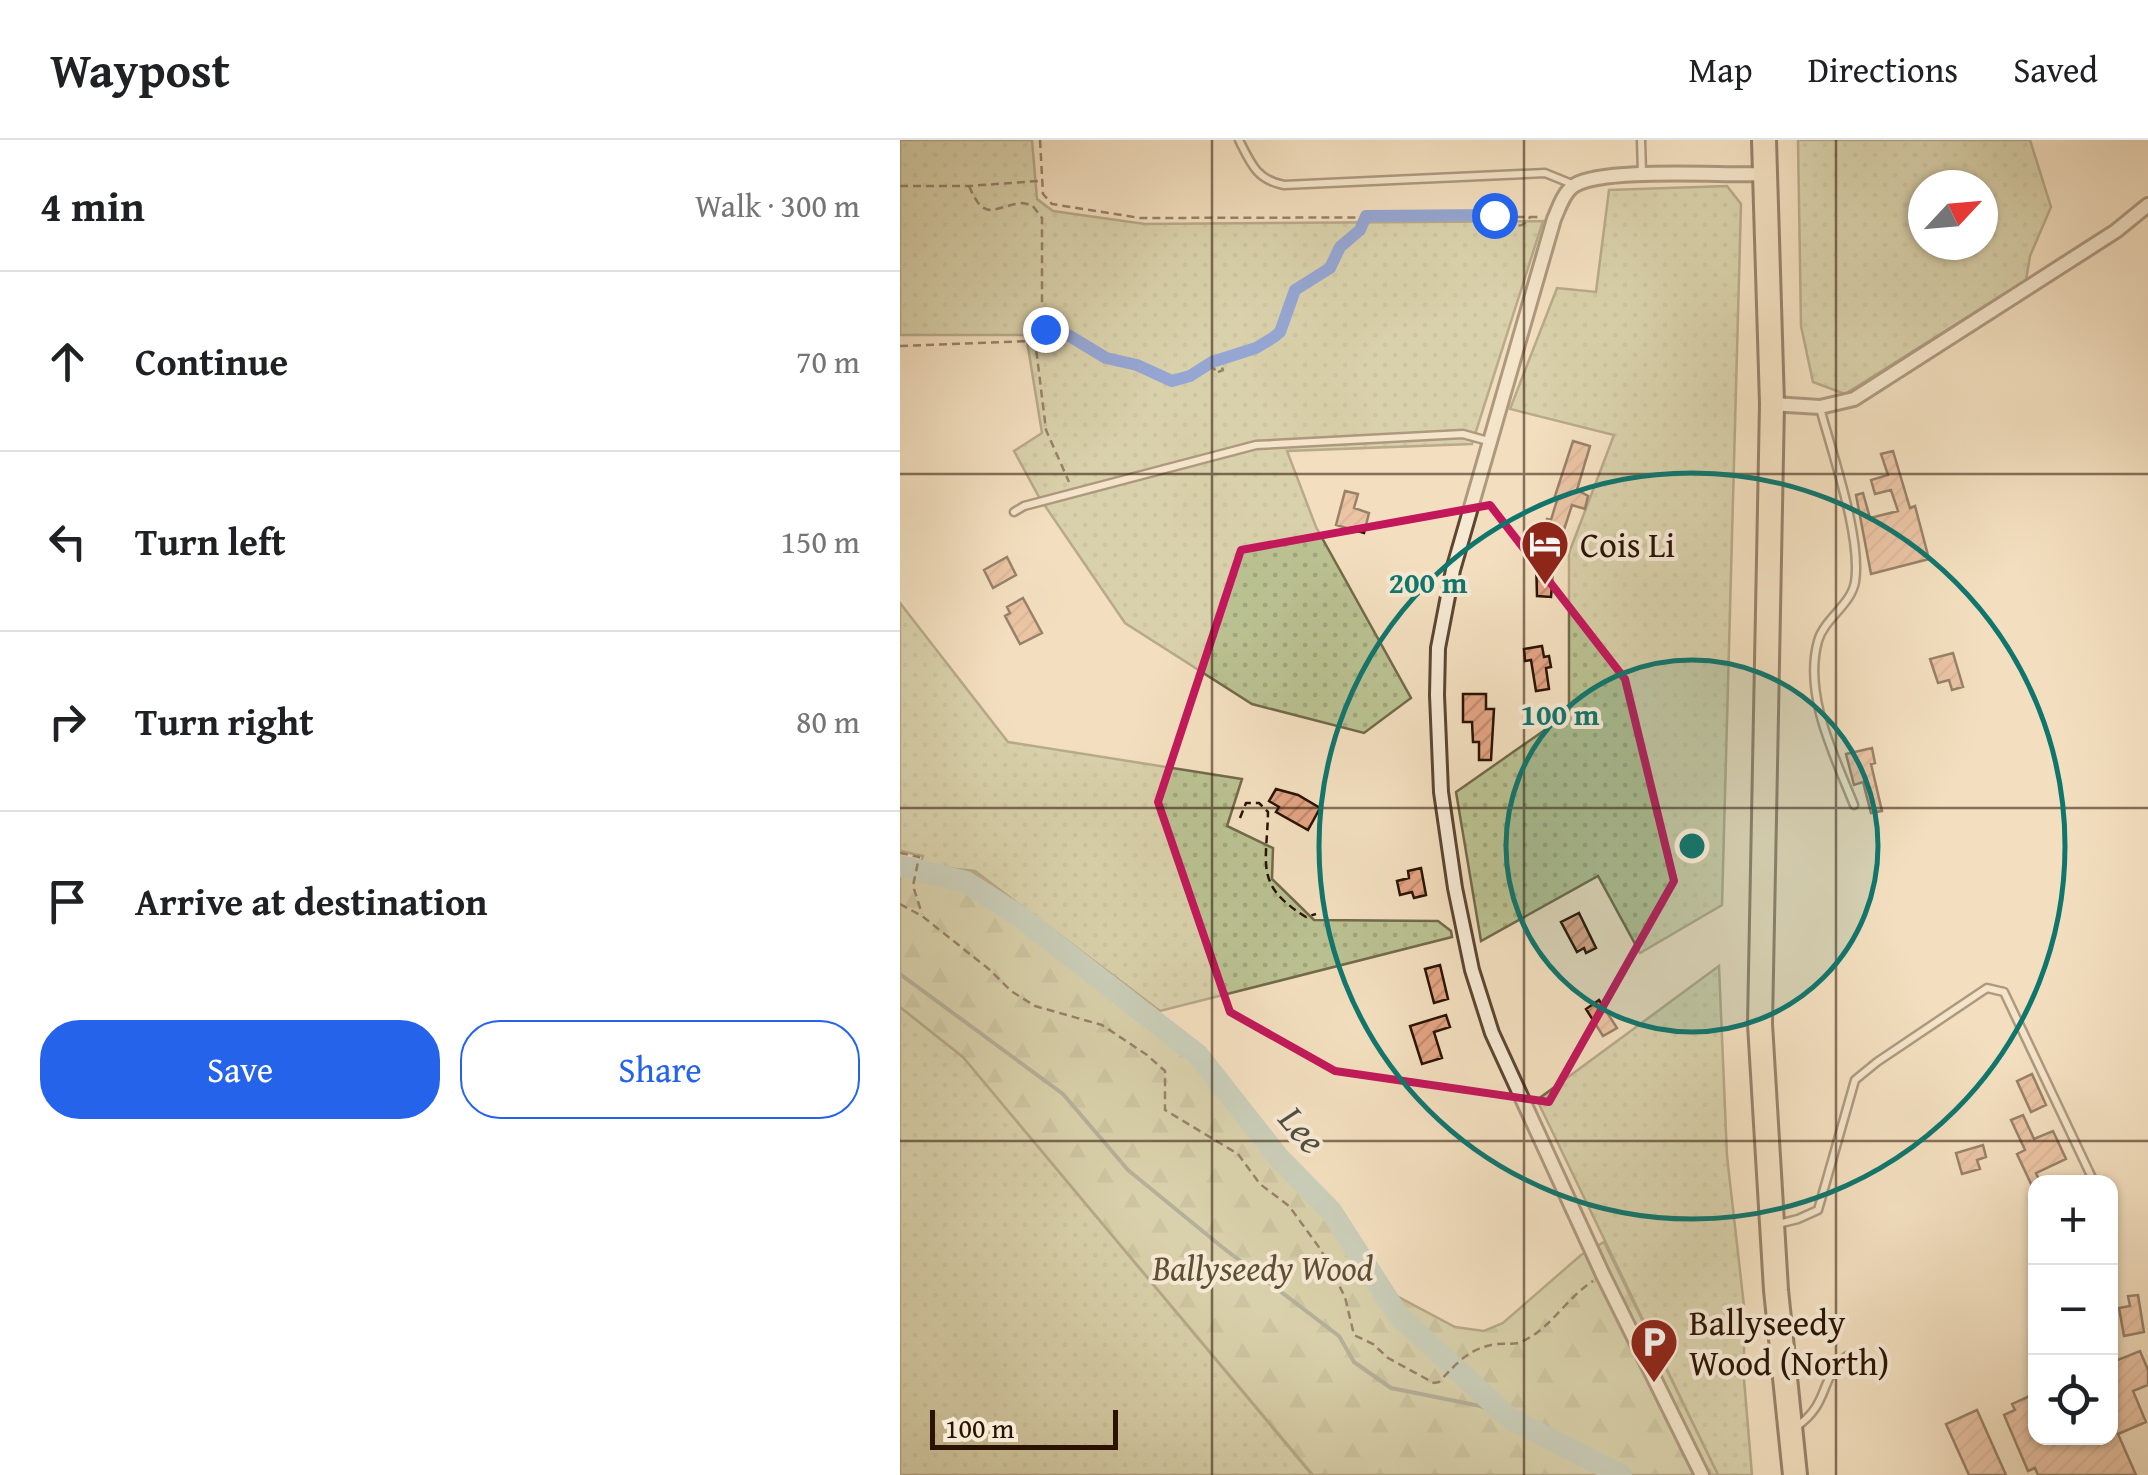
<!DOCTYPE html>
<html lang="en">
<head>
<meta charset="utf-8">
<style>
	body { margin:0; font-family:"Gentium Book Plus",serif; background:#f6f6f6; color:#202124 }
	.controls { position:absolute; right:30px; bottom:30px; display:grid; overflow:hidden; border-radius:20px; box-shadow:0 2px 8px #0004 }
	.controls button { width:90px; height:90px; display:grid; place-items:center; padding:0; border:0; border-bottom:2px solid #e0e0e0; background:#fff; color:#202124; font:50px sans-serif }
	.compass { position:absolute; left:1008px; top:30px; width:90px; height:90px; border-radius:50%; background:#fff; box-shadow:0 2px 8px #0004; rotate:64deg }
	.scale { position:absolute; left:30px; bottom:25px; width:188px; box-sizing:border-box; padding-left:10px; border:5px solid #2a1303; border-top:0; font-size:28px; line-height:35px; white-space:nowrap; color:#2a1303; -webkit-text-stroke:8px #f7ead5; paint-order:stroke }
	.stop { position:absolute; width:30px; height:30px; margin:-22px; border:8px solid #2563eb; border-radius:50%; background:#fff }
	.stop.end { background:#2563eb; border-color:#fff; box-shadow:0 2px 10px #0008 }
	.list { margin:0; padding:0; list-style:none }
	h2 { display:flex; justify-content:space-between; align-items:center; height:130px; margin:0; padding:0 40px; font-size:42px }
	h2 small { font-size:32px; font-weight:400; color:#757577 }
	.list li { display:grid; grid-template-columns:65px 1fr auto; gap:30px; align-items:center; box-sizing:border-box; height:180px; padding:0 40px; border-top:2px solid #e0e0e0 }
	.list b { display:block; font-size:38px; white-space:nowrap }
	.list em { font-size:32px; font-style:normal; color:#757577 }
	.actions { display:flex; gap:20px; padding:30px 40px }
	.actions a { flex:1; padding:22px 0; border:2px solid #2563eb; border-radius:40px; text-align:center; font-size:35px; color:#2563eb }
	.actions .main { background:#2563eb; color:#fff }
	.icon { flex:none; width:55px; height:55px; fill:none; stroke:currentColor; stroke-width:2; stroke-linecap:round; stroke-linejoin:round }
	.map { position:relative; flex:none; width:1248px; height:1335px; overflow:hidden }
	header { display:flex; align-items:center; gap:60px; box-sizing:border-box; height:140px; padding:0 50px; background:#fff; border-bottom:2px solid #e0e0e0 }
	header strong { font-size:48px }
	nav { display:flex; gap:55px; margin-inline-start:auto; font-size:35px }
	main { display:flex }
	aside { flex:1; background:#fff }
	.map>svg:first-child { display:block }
	.grass { fill:url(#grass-dots); stroke:#726a4a; stroke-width:2.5; fill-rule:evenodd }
	.forest { fill:url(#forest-firs); stroke:#726a4a; stroke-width:2.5 }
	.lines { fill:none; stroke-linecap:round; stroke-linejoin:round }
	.stream { stroke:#6e786d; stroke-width:4 }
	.river { stroke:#9bbcb4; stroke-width:22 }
	.building { fill:url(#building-hatch); stroke:#2a1303; stroke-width:2.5 }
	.lane-casing { stroke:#5c4632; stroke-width:11 }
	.street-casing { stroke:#5c4632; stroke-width:18 }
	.highway-casing { stroke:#2a1303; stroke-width:28 }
	.path { stroke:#2a1303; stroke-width:2.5; stroke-dasharray:8 5; stroke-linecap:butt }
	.lane { stroke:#f7ead5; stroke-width:6 }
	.street { stroke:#f7ead5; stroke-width:12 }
	.highway { stroke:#f3dfbf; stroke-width:22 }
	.route { stroke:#2563eb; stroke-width:12 }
	.marked { fill:none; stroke:#c2185b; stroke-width:8; stroke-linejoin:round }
	.grid { fill:none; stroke:#2a1303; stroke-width:2.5; stroke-opacity:0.55 }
	.ring { fill:none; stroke:#0f766e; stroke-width:5 }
	.labels { text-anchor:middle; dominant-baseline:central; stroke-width:8; stroke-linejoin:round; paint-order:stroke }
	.poi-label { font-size:35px; fill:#2a1303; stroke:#f7ead5; text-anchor:start }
	.park-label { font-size:35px; font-style:italic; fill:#5d5035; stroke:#f7ead5 }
	.water-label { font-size:38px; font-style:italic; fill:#524e41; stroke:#f7ead5 }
	.centre { fill:#0f766e; stroke:#f7ead5; stroke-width:5 }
	.ring-label { font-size:30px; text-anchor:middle; font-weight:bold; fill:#0f766e; stroke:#f7ead5; stroke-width:8; stroke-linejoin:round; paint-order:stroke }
</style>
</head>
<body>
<header>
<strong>Waypost</strong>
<nav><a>Map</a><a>Directions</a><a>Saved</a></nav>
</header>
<main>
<aside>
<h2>4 min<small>Walk · 300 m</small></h2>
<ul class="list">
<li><svg class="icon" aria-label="ahead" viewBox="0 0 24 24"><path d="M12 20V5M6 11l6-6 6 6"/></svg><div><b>Continue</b></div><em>70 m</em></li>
<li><svg class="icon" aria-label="left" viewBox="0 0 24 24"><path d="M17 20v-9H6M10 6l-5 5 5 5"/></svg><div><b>Turn left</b></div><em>150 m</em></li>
<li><svg class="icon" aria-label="right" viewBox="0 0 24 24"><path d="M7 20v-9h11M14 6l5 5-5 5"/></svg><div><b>Turn right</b></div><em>80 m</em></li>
<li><svg class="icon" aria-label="arrive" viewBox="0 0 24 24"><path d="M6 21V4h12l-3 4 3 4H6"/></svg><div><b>Arrive at destination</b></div></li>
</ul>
<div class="actions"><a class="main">Save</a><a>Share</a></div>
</aside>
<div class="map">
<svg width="1248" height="1335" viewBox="0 0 1248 1335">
	<defs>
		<pattern id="grass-dots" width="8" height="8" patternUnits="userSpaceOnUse" patternTransform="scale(2.5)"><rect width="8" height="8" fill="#bbc292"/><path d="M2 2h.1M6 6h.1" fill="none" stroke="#a1a67c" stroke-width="1.8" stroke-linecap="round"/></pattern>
		<pattern id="forest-firs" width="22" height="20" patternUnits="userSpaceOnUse" patternTransform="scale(2.5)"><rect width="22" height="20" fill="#bbc292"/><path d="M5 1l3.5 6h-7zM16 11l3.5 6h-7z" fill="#a1a67c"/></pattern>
		<pattern id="building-hatch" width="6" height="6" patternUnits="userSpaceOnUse" patternTransform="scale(2.5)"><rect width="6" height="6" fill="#e3a483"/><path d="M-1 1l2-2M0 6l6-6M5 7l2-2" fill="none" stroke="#c38c70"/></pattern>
	</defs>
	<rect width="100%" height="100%" fill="#f3dfbf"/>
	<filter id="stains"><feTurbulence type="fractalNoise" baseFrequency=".002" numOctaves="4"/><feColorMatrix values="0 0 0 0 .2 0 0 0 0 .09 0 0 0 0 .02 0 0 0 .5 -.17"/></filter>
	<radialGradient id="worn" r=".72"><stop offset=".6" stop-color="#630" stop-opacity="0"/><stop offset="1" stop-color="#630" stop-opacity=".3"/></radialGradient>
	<path class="grass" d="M0,0H132L137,59L153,71L245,84L643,81L572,304L387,311L416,387L511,558L464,593L352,564L225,483L139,357L114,311L142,293L126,195H0Z
		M898,0H1130L1151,67L1130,116L1126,140L945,254L913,242L901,186ZM1083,45V105H1023V45Z
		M827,46L841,64L822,765L740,813L698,736L581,801L556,652L669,573V413L714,295L610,269L657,148L696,152L709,50Z
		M0,463L108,602L342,639L327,686L373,708L372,739L414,780L538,781L551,791L552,797L260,871L75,731L35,727L21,722L23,716L0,711Z
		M819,826L827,1016L844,1166V1239L852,1335H818L637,960Z
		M0,867L63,917L412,1335H0Z"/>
	<path class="forest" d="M0,718L74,733L290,898L379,1008L436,1066L495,1155L555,1187L584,1191L603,1183L681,1115L704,1102L818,1335H413L63,917L0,867Z"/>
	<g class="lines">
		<path class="stream" d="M0,834L163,954L228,1030L322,1107L439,1196L454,1222L491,1248L580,1266L609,1278"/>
		<path class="river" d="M0,726L66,742L119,776L298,915L379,1018L431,1071L498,1175L609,1278L721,1335"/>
	</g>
	<path class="building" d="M673,301L690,306L677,350L688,356L685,369L672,365L661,399L642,393L647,379L651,380L657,360L654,359Z
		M993,311L1010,368L1015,366L1029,419L971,434L956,355L963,353L970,378L998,371L991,350L975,354L971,340L988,335L981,314Z
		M445,351L458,354L454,368L469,373L464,393L436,385Z
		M107,417L116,435L93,448L84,430Z
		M636,419L654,421L651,457L637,456Z
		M123,458L142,493L120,504L105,476L110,473L107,467Z
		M642,506L644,517L649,516L651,527L646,528L649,549L636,551L631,520L625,521L624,509Z
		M1053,513L1063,547L1052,550L1049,540L1038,543L1030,519Z
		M563,554H586V569H594L591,620H579V602H573L572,582H563Z
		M972,608L975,623L971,624L982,671L971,673L963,642L954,645L946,614Z
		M376,649L398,655L420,668L408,690L376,672L379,667L369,661Z
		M521,728L526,755L514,758L512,752L500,755L497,741L509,738L508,731Z
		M679,773L696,808L686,813L684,808L677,812L661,782Z
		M540,825L548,859L534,863L525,829Z
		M699,860L717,888L703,896L686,869Z
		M546,875L550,887L534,892L542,918L522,924L510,886Z
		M1132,934L1146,965L1131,972L1117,941Z
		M1123,975L1134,999L1153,991L1166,1019L1136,1033L1140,1042L1132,1046L1117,1014L1125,1010L1111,980Z
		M1083,1005L1086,1017L1077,1020L1080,1029L1062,1034L1056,1013Z
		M1238,1155L1244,1192L1224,1196L1219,1168L1230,1166L1228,1156Z
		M1240,1211L1248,1230V1245L1233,1251L1246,1282L1218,1294L1236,1335H1138L1135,1328L1128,1331L1104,1275L1115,1270L1112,1264L1132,1255L1136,1263V1298H1210V1223Z
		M1077,1270L1106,1335H1069L1046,1284Z"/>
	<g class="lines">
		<g class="lane-casing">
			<path id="lane" d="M339,0C351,24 357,40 384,45L645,33L672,44
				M741,0L742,33
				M920,268C932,313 962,398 955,442C951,465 924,479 918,501C903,555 935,617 954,665
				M114,372L124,366L356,305L563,294L588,301
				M878,1084L898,1079L918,1070L955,940L977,922L1087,848L1104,852L1194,1042
				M895,1288C932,1262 917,1240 947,1216"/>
		</g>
		<g class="street-casing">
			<path id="street" d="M872,264L920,267L954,259L1216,91L1248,65
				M802,1335L703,1135L592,893L572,830L555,748L541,652L537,555L538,508L553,430L654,79C659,68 664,51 675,45C706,27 825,36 866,34"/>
		</g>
		<g class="highway-casing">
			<path id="highway" d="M864,0L872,264L860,884L876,1150L895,1335"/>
		</g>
		<path class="path" d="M140,0L143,54L152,64L240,78L642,77
			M0,46H69L138,41
			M69,46C85,83 92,67 122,63L132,65L142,78V187L152,194L168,195L206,218L237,225L272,241L289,236L299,227L311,222L356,208L380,192L395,150L430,128L440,107L460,90L466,76
			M595,76C607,84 620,93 630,77
			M133,200L142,187
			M0,206L132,201L136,208L146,290L169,342
			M312,223L316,233L323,230L319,221
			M340,678L346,663H359L368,672C367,725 354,745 406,777L416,774
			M0,713L19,717L13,746L22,774
			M0,764L22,776L90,830L111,851L135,866L202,885L247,915L265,931V970L338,1014L360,1044L389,1066L421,1110L445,1157L454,1195L473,1204L488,1218L534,1243L539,1242C558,1222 569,1208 597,1204C605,1203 614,1205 621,1202C651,1189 666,1158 693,1141"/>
		<use href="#lane" class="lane"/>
		<use href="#street" class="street"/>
		<use href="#highway" class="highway"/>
	</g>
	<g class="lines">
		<path class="route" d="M145,189L152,194L168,195L206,218L237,225L272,241L290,236L312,222L356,208L374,197L380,192L395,150L430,128L440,107L460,90L466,76L594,75"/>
	</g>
	<path d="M0 0H1248V1335H0ZM590,365L725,539L774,741L649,962L435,931L330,872L258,662L341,410Z" fill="#f3dfbf" fill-opacity=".55" fill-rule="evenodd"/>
	<path class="marked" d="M590,365L725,539L774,741L649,962L435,931L330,872L258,662L341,410Z"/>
	<path class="grid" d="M312,0V1335M624,0V1335M936,0V1335M0,334H1248M0,668H1248M0,1001H1248"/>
	<circle cx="792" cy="706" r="186" fill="#0f766e" fill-opacity=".12"/>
	<g class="ring">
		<circle cx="792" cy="706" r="186"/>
		<circle cx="792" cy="706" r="373"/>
	</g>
	<defs>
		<g id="hotel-pin" transform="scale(2.5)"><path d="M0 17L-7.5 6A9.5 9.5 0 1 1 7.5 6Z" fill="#8f2418" stroke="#f7ead5"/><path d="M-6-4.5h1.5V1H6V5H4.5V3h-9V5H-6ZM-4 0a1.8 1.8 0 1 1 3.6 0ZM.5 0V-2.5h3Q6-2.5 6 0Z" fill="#fff"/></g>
		<g id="parking-pin" transform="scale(2.5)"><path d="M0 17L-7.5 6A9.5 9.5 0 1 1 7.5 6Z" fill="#8f2418" stroke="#f7ead5"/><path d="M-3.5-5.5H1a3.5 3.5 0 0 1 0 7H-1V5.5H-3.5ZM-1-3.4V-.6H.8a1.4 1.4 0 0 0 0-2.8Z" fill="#fff"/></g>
	</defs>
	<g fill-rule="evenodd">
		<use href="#hotel-pin" x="645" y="404"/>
		<use href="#parking-pin" x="754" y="1202"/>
	</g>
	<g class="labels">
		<g class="poi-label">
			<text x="680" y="404">Cois Li</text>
			<text x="789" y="1182">Ballyseedy<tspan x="789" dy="40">Wood (North)</tspan></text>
		</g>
		<g class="park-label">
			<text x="363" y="1127">Ballyseedy Wood</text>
		</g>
		<g class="water-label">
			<text transform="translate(403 989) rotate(49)">Lee</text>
		</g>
	</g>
	<circle cx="792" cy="706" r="15" class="centre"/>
	<g class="ring-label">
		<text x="528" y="453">200 m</text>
		<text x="660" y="585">100 m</text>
	</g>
	<rect width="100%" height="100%" filter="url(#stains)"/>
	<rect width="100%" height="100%" fill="url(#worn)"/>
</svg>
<div class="controls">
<button>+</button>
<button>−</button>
<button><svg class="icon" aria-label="locate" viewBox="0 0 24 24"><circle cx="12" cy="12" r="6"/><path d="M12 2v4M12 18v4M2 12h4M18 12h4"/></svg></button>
</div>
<svg class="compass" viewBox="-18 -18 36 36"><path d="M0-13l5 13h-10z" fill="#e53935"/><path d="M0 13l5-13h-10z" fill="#757577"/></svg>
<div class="scale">100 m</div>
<div class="stop" style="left:594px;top:75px"></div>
<div class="stop end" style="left:145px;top:189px"></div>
</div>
</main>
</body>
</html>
